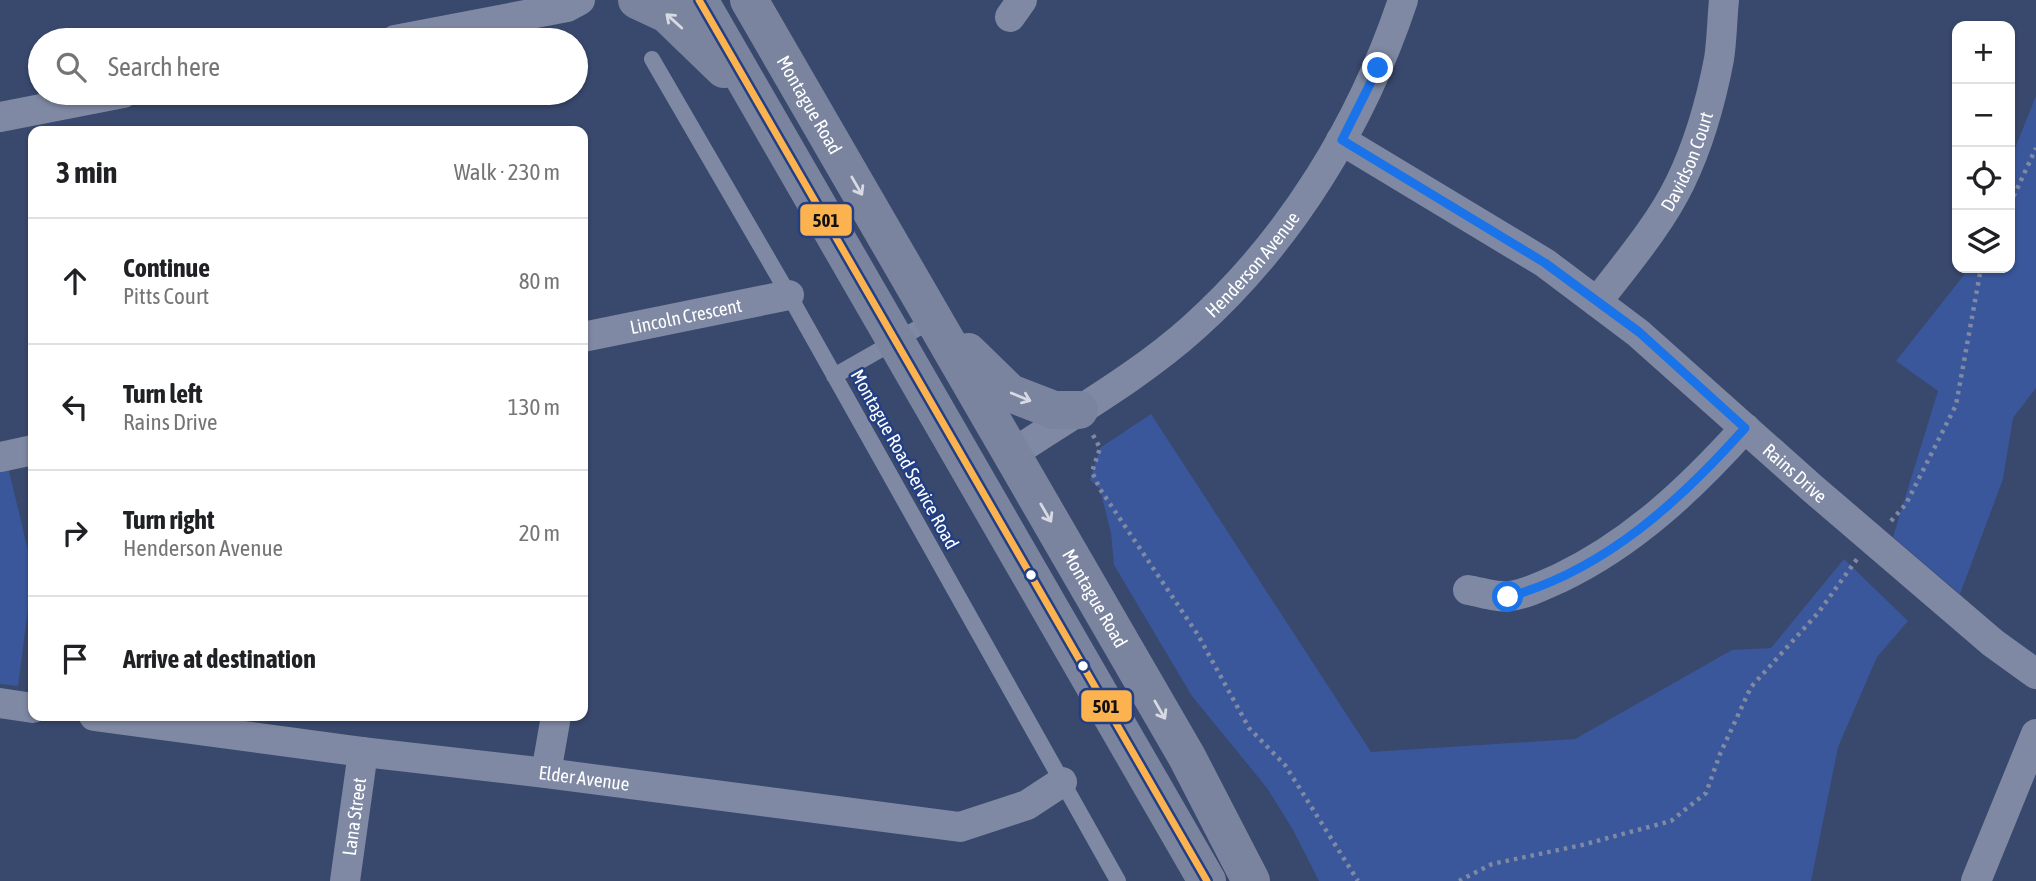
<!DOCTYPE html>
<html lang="en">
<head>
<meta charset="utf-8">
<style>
	body { margin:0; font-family:"Asap Condensed",sans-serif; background:#f6f6f6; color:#202124 }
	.controls { position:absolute; right:21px; top:21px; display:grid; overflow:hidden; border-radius:14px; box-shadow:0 2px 5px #0004 }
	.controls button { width:63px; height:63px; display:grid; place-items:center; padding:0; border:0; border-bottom:2px solid #e0e0e0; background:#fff; color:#202124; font:35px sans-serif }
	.stop { position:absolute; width:21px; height:21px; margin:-16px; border:5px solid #1a73e8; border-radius:50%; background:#fff }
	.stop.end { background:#1a73e8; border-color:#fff; box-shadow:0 2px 7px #0008 }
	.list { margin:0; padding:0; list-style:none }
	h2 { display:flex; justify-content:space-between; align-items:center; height:91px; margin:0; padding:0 28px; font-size:30px }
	h2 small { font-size:23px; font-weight:400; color:#757577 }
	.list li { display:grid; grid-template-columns:46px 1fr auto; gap:21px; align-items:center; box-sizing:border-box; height:126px; padding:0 28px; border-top:2px solid #e0e0e0 }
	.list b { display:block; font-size:26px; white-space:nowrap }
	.list p { margin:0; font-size:23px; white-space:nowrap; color:#757577 }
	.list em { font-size:23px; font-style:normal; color:#757577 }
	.icon { flex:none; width:38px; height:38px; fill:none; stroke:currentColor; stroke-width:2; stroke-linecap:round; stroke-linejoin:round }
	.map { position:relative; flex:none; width:2036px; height:881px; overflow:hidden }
	.search { position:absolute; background:#fff; box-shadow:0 2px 5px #0004; left:28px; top:28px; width:560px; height:77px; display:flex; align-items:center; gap:18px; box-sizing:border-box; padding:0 24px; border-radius:38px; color:#757577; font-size:26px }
	.panel { position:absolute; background:#fff; box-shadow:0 2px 5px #0004; left:28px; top:126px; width:560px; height:595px; border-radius:14px }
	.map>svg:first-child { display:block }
	.green { fill:#3a579b }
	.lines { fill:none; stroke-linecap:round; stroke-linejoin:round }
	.path { stroke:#7f89a3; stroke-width:4.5; stroke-dasharray:3.5 5; stroke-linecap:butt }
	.lane { stroke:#7f89a3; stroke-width:16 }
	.street { stroke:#7f89a3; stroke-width:30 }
	.secondary { stroke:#7a849f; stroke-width:38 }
	.bus-1-casing { stroke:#233f83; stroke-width:12 }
	.bus-1 { stroke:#fcb34f; stroke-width:7 }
	.oneway { stroke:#d7dae2 }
	.route { stroke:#1a73e8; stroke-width:9 }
	.bus-dot { fill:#fff; stroke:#233f83; stroke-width:2.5 }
	.labels { text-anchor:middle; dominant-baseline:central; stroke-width:5; stroke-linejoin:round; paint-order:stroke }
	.street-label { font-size:19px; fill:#fff; stroke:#233f83 }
	.line-badge { stroke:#233f83; stroke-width:2.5 }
	.pale-badge-label { font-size:19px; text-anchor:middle; font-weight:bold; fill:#111 }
</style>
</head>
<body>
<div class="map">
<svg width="2036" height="881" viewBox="0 0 2036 881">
	<rect width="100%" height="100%" fill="#39486d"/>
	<path class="green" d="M2036,96V388L2013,418L2003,479L1960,594L1893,537L1938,391L1896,361L1964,275L1967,268H2010V161Z
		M1151,414L1371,752L1575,739L1732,650L1771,648L1844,559L1908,621L1877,657L1838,747L1811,881H1319L1293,830L1267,788L1192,696L1114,565L1111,533L1100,489L1090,480L1100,448Z
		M8,467L33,571L18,686L0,684V468Z"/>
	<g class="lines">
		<path class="path" d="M2010,204L2036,148
			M1093,435L1100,448L1092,472L1100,489L1198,635L1249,728L1285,765L1358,881
			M1891,521L1906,504L1956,405L1981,268
			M1459,881L1492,864L1582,845L1671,821L1706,793L1720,754L1751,687L1818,613L1857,559"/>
		<path class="lane" d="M652,59L789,295L1118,881
			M834,376L934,319"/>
		<g class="street">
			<path d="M1010,17L1022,0"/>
			<path d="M395,40L567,7L580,0"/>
			<path d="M0,117L123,93"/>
			<path id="s1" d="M1341,140L1545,263L1638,333L1812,488L1993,643L2036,674"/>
			<path id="s2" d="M1597,302C1626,264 1659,226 1680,183C1699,144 1711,101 1719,59C1722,40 1722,20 1724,0"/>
			<path id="s3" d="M583,337L789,295"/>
			<path id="s4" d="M1012,454C1072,414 1141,375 1194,327C1291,240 1362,123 1403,0"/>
			<path d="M0,457L33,450"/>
			<path d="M1468,590C1481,592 1497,598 1510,596C1527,594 1544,585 1560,578C1633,543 1691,488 1745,428"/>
			<path d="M0,703L33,708"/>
			<path id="s5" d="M94,716L363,752L546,773L960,827L1027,805L1062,782"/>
			<path d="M546,773L556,716"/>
			<path id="s6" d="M345,881L363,752"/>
			<path d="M1976,881L2036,734"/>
		</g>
		<g class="secondary">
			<path d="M637,0L667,14L724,69"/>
			<path d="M699,0L1207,881"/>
			<path id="s7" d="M749,0L1187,757L1251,881"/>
			<path d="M968,352L1010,393L1054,410H1079"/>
		</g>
		<g class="bus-1-casing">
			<path id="bus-1" d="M699,0L1207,881"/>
		</g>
		<use href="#bus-1" class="bus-1"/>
	</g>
	<defs><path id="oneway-shaft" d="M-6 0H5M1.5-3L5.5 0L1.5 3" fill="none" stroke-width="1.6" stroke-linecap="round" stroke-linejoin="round" transform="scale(1.75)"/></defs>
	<g class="oneway">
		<use href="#oneway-shaft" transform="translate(674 21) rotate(-138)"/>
		<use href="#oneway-shaft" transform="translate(857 186) rotate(60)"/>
		<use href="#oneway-shaft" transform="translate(1021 397) rotate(22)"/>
		<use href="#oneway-shaft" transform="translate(1046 513) rotate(60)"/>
		<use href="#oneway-shaft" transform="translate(1160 710) rotate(60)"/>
	</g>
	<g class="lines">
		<path class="route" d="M1378,68L1342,140L1545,263L1639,332L1745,428C1680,501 1605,570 1508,597"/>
	</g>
	<g class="bus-dot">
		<circle cx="1031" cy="575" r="6"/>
		<circle cx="1083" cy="666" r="6"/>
	</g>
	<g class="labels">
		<g class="street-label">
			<text stroke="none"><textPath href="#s7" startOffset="121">Montague Road</textPath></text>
			<text stroke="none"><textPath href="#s2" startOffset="168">Davidson Court</textPath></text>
			<text stroke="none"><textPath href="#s4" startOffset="308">Henderson Avenue</textPath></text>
			<text stroke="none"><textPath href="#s3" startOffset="105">Lincoln Crescent</textPath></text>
			<text transform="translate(905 459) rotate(61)">Montague Road Service Road</text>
			<text stroke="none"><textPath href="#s1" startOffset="565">Rains Drive</textPath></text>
			<text stroke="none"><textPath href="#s7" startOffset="691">Montague Road</textPath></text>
			<text stroke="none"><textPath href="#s5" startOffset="494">Elder Avenue</textPath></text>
			<text stroke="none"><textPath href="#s6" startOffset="65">Lana Street</textPath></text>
		</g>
	</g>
	<g class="line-badge">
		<rect x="799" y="203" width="54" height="34" rx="7" fill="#fcb34f"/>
		<rect x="1080" y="689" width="53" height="34" rx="7" fill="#fcb34f"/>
	</g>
	<g class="pale-badge-label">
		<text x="826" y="227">501</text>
		<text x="1106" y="713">501</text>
	</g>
</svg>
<div class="controls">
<button>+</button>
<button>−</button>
<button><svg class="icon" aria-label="locate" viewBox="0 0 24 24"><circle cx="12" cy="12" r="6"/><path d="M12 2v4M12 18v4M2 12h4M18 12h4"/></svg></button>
<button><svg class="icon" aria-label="layers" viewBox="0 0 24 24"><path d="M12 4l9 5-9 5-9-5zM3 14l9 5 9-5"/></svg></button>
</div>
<div class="stop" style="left:1508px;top:597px"></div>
<div class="stop end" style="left:1378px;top:68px"></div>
<div class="search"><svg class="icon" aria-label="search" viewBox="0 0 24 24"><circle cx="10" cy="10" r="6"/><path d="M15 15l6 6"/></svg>Search here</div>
<section class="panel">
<h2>3 min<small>Walk · 230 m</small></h2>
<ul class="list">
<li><svg class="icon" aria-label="ahead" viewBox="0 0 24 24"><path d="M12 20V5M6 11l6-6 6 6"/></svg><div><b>Continue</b><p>Pitts Court</p></div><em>80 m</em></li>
<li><svg class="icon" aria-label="left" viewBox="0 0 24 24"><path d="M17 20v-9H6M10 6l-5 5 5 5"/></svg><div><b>Turn left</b><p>Rains Drive</p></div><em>130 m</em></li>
<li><svg class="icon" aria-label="right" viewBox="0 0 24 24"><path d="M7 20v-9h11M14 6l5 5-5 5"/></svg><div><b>Turn right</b><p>Henderson Avenue</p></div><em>20 m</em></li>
<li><svg class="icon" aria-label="arrive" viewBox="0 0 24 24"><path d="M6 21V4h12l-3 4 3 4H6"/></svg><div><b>Arrive at destination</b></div></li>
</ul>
</section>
</div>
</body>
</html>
